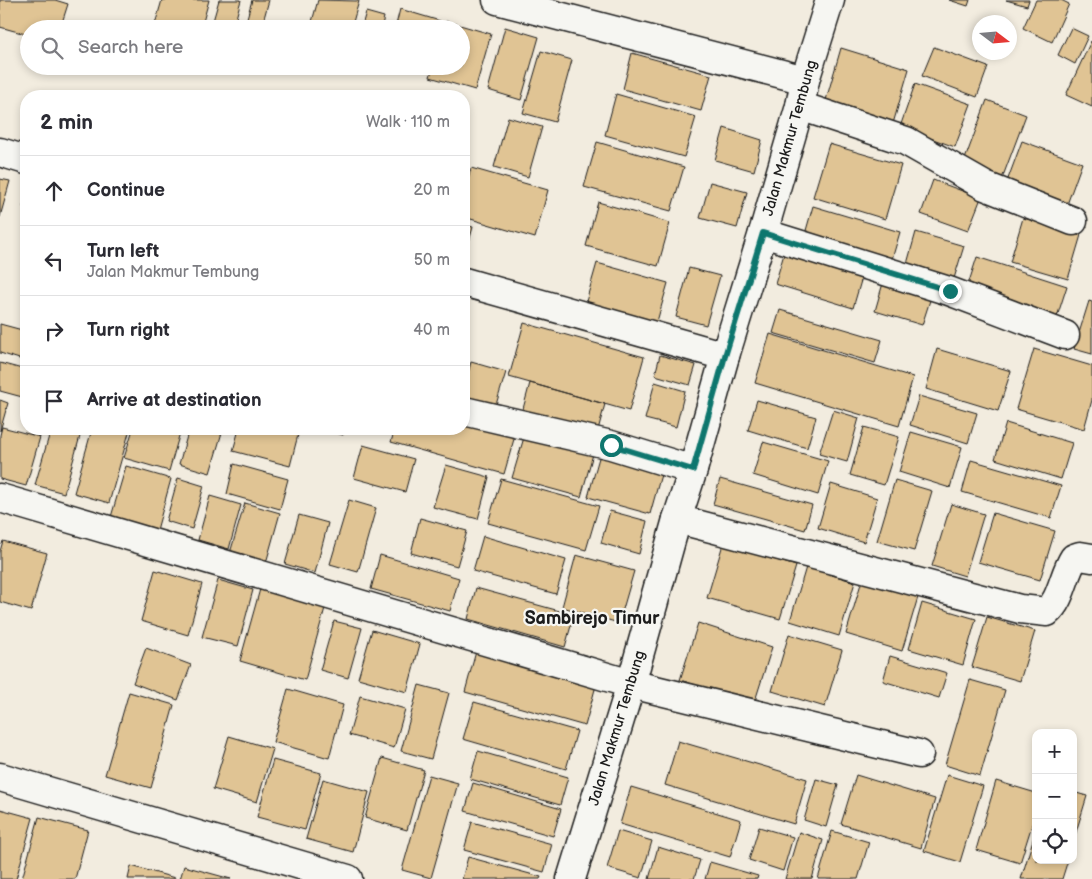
<!DOCTYPE html>
<html lang="en">
<head>
<meta charset="utf-8">
<style>
	body { margin:0; font-family:"Balsamiq Sans",sans-serif; background:#f2f2f3; color:#2b2b33 }
	.controls { position:absolute; right:15px; bottom:15px; display:grid; overflow:hidden; border-radius:10px; box-shadow:0 2px 8px #0003 }
	.controls button { width:45px; height:45px; display:grid; place-items:center; padding:0; border:0; border-bottom:1px solid #e1e1e2; background:#fff; color:#2b2b33; font:25px sans-serif }
	.compass { position:absolute; left:972px; top:15px; width:45px; height:45px; border-radius:50%; background:#fff; box-shadow:0 2px 8px #0003; rotate:106deg }
	.stop { position:absolute; width:15px; height:15px; margin:-11px; border:4px solid #0f766e; border-radius:50%; background:#fff }
	.stop.end { background:#0f766e; border-color:#fff; box-shadow:0 1px 5px #0008 }
	.list { margin:0; padding:0; list-style:none }
	h2 { display:flex; justify-content:space-between; align-items:center; height:65px; margin:0; padding:0 20px; font-size:21px }
	h2 small { font-size:16px; font-weight:400; color:#7c7c81 }
	.list li { display:grid; grid-template-columns:32px 1fr auto; gap:15px; align-items:center; box-sizing:border-box; height:70px; padding:0 20px; border-top:1px solid #e1e1e2 }
	.list b { display:block; font-size:19px; white-space:nowrap }
	.list p { margin:0; font-size:16px; white-space:nowrap; color:#7c7c81 }
	.list em { font-size:16px; font-style:normal; color:#7c7c81 }
	.icon { flex:none; width:28px; height:28px; fill:none; stroke:currentColor; stroke-width:2; stroke-linecap:round; stroke-linejoin:round }
	.map { position:relative; flex:none; width:1092px; height:879px; overflow:hidden }
	.search { position:absolute; background:#fff; box-shadow:0 2px 8px #0003; left:20px; top:20px; width:450px; height:55px; display:flex; align-items:center; gap:12px; box-sizing:border-box; padding:0 18px; border-radius:28px; color:#7c7c81; font-size:19px }
	.panel { position:absolute; background:#fff; box-shadow:0 2px 8px #0003; left:20px; top:90px; width:450px; height:345px; border-radius:20px }
	.map>svg:first-child { display:block }
	.building { fill:#e0c494; stroke:#1c1c1c }
	.lines { fill:none; stroke-linecap:round; stroke-linejoin:round }
	.street-casing { stroke:#1c1c1c; stroke-width:31 }
	.secondary-casing { stroke:#1c1c1c; stroke-width:31 }
	.street { stroke:#f6f6f2; stroke-width:28 }
	.secondary { stroke:#f6f6f2; stroke-width:28 }
	.route { stroke:#0f766e; stroke-width:6 }
	.labels { text-anchor:middle; dominant-baseline:central; stroke-width:4.5; stroke-linejoin:round; paint-order:stroke }
	.street-label { font-size:15px; fill:#1c1c1c; stroke:#f6f6f2 }
	.quarter-label { font-size:18px; font-weight:bold; fill:#1c1c1c; stroke:#f6f6f2 }
</style>
</head>
<body>
<div class="map">
<svg width="1092" height="879" viewBox="0 0 1092 879">
	<rect width="100%" height="100%" fill="#f2ecdf"/>
	<filter id="ink" filterUnits="userSpaceOnUse"><feTurbulence type="fractalNoise" baseFrequency=".02" numOctaves="2"/><feDisplacementMap in="SourceGraphic" scale="10" xChannelSelector="R" yChannelSelector="G"/><feConvolveMatrix kernelMatrix="1 2 1 2 8 2 1 2 1" color-interpolation-filters="sRGB"/></filter>
	<g filter="url(#ink)">
		<path class="building" d="M0,0H55L68,4L60,29H29V35L0,27Z
			M162,0H209L201,29L154,28Z
			M219,0H241L233,29L211,28Z
			M252,0H269L261,29H244Z
			M318,0L359,1L351,29H310Z
			M949,0H970L968,6Z
			M1006,0H1029L1027,6Z
			M1036,0H1061L1069,4L1052,42L1023,28Z
			M400,9L440,21L437,29H395Z
			M366,12L384,17L381,29H361Z
			M446,21L491,34L475,90L430,77L433,66H461V29H444Z
			M505,27L539,37L521,100L488,90Z
			M1071,28L1088,36L1075,64L1058,55Z
			M1091,41L1092,42V107L1066,95Z
			M934,47L988,67L977,97L922,76Z
			M841,48L909,69L892,127L824,107Z
			M541,51L572,60L555,122L523,113Z
			M632,53L711,75L701,111L623,89Z
			M915,84L971,104L955,147L900,127Z
			M616,94L696,117L684,157L605,135Z
			M987,100L1026,115L1000,184L961,170Z
			M508,117L542,127L528,177L494,167Z
			M724,128L762,140L754,171L715,160Z
			M1022,141L1082,163L1065,210L1005,187Z
			M597,142L684,167L671,211L584,187Z
			M829,144L901,165L885,219L813,197Z
			M471,168L548,190L535,238L464,217V196Z
			M0,179L10,181L0,217Z
			M933,180L981,198L968,231L921,214Z
			M710,182L747,192L737,228L700,218Z
			M26,195V208L23,207Z
			M598,202L670,223L658,266L586,246Z
			M813,206L900,232L890,266L803,241Z
			M1023,218L1081,235L1068,279L1010,262Z
			M464,225L473,227L464,260Z
			M916,232L964,246L952,285L905,271Z
			M787,244L865,267L853,308L775,284Z
			M977,257L1067,286L1057,317L967,288Z
			M597,263L668,283L656,325L585,305Z
			M689,268L720,276L706,325L676,317Z
			M885,276L933,291L922,325L875,311Z
			M1089,301L1092,302V354L1074,349Z
			M780,310L882,340L875,363L773,333Z
			M524,323L644,357L629,411L509,377Z
			M0,324L26,331V361L0,353Z
			M770,334L913,377L899,426L755,383Z
			M937,349L1011,371L998,411L926,389Z
			M1034,349L1092,366V400L1084,429L1016,409Z
			M660,355L696,365L690,385L655,375Z
			M471,362L506,372L494,411L464,403V388Z
			M0,363L26,370V398L0,391Z
			M655,382L685,391L676,427L645,419Z
			M530,383L605,404L595,441L520,420Z
			M919,396L977,413L968,443L910,425Z
			M0,400L8,403L0,431Z
			M757,400L816,417L807,448L748,430Z
			M833,410L859,418L847,462L819,454Z
			M464,417L516,432L504,474L391,442L395,429H464Z
			M1006,423L1072,443L1061,479L995,459Z
			M2,427L40,437L26,486L0,479V435Z
			M864,427L899,437L884,485L850,475Z
			M51,429H82L64,493L35,485Z
			M92,429H130L109,503L74,493Z
			M133,429H181L169,471L124,458Z
			M189,429H223L210,473L179,464Z
			M239,429H290L299,431L290,466L233,451Z
			M323,429H345L343,435Z
			M911,432L962,447L950,488L899,472Z
			M525,434L593,454L581,497L512,478Z
			M763,442L828,461L818,495L753,475Z
			M363,445L414,459L405,492L354,478Z
			M600,454L662,471L650,514L588,497Z
			M971,460L1061,486L1051,518L962,492Z
			M234,464L288,479L280,509L227,494Z
			M446,465L489,477L478,519L433,507Z
			M126,466L171,479L157,530L111,517Z
			M178,478L204,486L192,529L166,521Z
			M501,479L599,506L586,550L488,523Z
			M720,479L812,505L805,530L713,504Z
			M895,480L932,491L914,551L877,541Z
			M831,484L877,498L864,542L818,528Z
			M210,496L241,505L229,549L198,540Z
			M349,500L376,508L358,572L330,564Z
			M245,503L280,513L266,563L230,553Z
			M951,504L984,514L965,576L932,566Z
			M610,511L647,521L639,554L601,543Z
			M993,513L1055,531L1040,580L978,562Z
			M299,515L328,523L315,573L285,564Z
			M420,518L467,531L457,566L411,553Z
			M483,536L566,560L556,594L473,571Z
			M3,541L47,553L31,611L0,602V551Z
			M723,544L796,566L780,619L707,598Z
			M380,555L459,578L450,611L371,589Z
			M576,555L634,571L619,623L562,607Z
			M806,567L855,582L839,636L790,621Z
			M155,570L202,584L188,635L141,621Z
			M218,580L253,590L238,646L202,637Z
			M862,580L918,597L902,651L846,634Z
			M476,588L574,615L565,647L468,619Z
			M260,589L325,608L305,680L240,661Z
			M922,603L976,619L963,665L909,649Z
			M987,617L1035,631L1020,681L972,667Z
			M334,621L362,628L348,678L320,670Z
			M698,623L772,647L754,704L680,680Z
			M372,630L420,644L407,692L358,678Z
			M789,634L842,650L825,707L772,691Z
			M478,644L598,678L585,726L465,692Z
			M146,648L191,665L178,700L133,683Z
			M890,656L947,673L939,698L883,681Z
			M970,680L1005,690L980,776L945,765Z
			M419,685L449,693L431,759L401,751Z
			M288,689L343,705L329,758L273,742Z
			M129,692L174,705L151,788L105,775Z
			M360,696L405,709L394,748L349,735Z
			M474,702L577,731L566,769L463,739Z
			M229,736L273,749L257,802L213,789Z
			M678,741L807,779L794,824L665,785Z
			M478,751L568,777L560,805L470,779Z
			M382,758L424,770L407,830L365,818Z
			M273,760L321,773L305,830L257,817Z
			M429,775L458,783L431,878L402,870Z
			M856,775L935,799L921,848L841,824Z
			M947,775L983,786L960,862L924,851Z
			M323,779L369,792L353,852L306,839Z
			M816,779L838,785L826,827L804,820Z
			M996,781L1036,793V812L1020,863L976,850Z
			M473,783L561,809L553,836L465,811Z
			M631,787L741,820L730,857L620,824Z
			M1073,792L1087,796L1073,842Z
			M0,809L33,818L16,879H0Z
			M39,817L88,830L75,879H22Z
			M472,822L552,844L544,872L464,850Z
			M759,827L793,837L783,871L749,860Z
			M1036,830V860H1068L1062,879H1021Z
			M618,831L652,841L641,878L607,868Z
			M832,831L869,842L858,879H818Z
			M799,832L823,840L812,879H785Z
			M658,847L700,860L694,879H649Z
			M468,857L541,877L540,879H462Z
			M710,862L758,876L757,879H705Z
			M131,866L175,878V879H128Z
			M184,866L231,879H180Z"/>
		<g class="lines">
			<g class="street-casing">
				<path id="street" d="M497,0L805,80
					M800,106L906,141L985,186L1073,221
					M0,152L26,160
					M763,233L949,291L1065,335
					M464,282L725,356
					M464,411L611,445L693,470
					M0,498L631,684L919,754
					M677,519L1020,609L1047,612C1062,599 1063,575 1074,558L1080,556L1092,558
					M0,777L348,879"/>
			</g>
			<g class="secondary-casing">
				<path id="secondary" d="M571,879L631,684L677,519L693,470L725,356L763,233L800,106L805,80L830,0"/>
			</g>
			<use href="#street" class="street"/>
			<use href="#secondary" class="secondary"/>
		</g>
	</g>
	<g class="lines" filter="url(#ink)">
		<path class="route" d="M611,445L693,470L725,356L763,233L950,291"/>
	</g>
	<g class="labels">
		<g class="street-label">
			<text transform="translate(790 138) rotate(-74)">Jalan Makmur Tembung</text>
			<text transform="translate(617 728) rotate(-73)">Jalan Makmur Tembung</text>
		</g>
		<g class="quarter-label">
			<text x="592" y="618">Sambirejo Timur</text>
		</g>
	</g>
</svg>
<div class="controls">
<button>+</button>
<button>−</button>
<button><svg class="icon" aria-label="locate" viewBox="0 0 24 24"><circle cx="12" cy="12" r="6"/><path d="M12 2v4M12 18v4M2 12h4M18 12h4"/></svg></button>
</div>
<svg class="compass" viewBox="-18 -18 36 36"><path d="M0-13l5 13h-10z" fill="#e53935"/><path d="M0 13l5-13h-10z" fill="#7c7c81"/></svg>
<div class="stop" style="left:611px;top:445px"></div>
<div class="stop end" style="left:950px;top:291px"></div>
<div class="search"><svg class="icon" aria-label="search" viewBox="0 0 24 24"><circle cx="10" cy="10" r="6"/><path d="M15 15l6 6"/></svg>Search here</div>
<section class="panel">
<h2>2 min<small>Walk · 110 m</small></h2>
<ul class="list">
<li><svg class="icon" aria-label="ahead" viewBox="0 0 24 24"><path d="M12 20V5M6 11l6-6 6 6"/></svg><div><b>Continue</b></div><em>20 m</em></li>
<li><svg class="icon" aria-label="left" viewBox="0 0 24 24"><path d="M17 20v-9H6M10 6l-5 5 5 5"/></svg><div><b>Turn left</b><p>Jalan Makmur Tembung</p></div><em>50 m</em></li>
<li><svg class="icon" aria-label="right" viewBox="0 0 24 24"><path d="M7 20v-9h11M14 6l5 5-5 5"/></svg><div><b>Turn right</b></div><em>40 m</em></li>
<li><svg class="icon" aria-label="arrive" viewBox="0 0 24 24"><path d="M6 21V4h12l-3 4 3 4H6"/></svg><div><b>Arrive at destination</b></div></li>
</ul>
</section>
</div>
</body>
</html>
